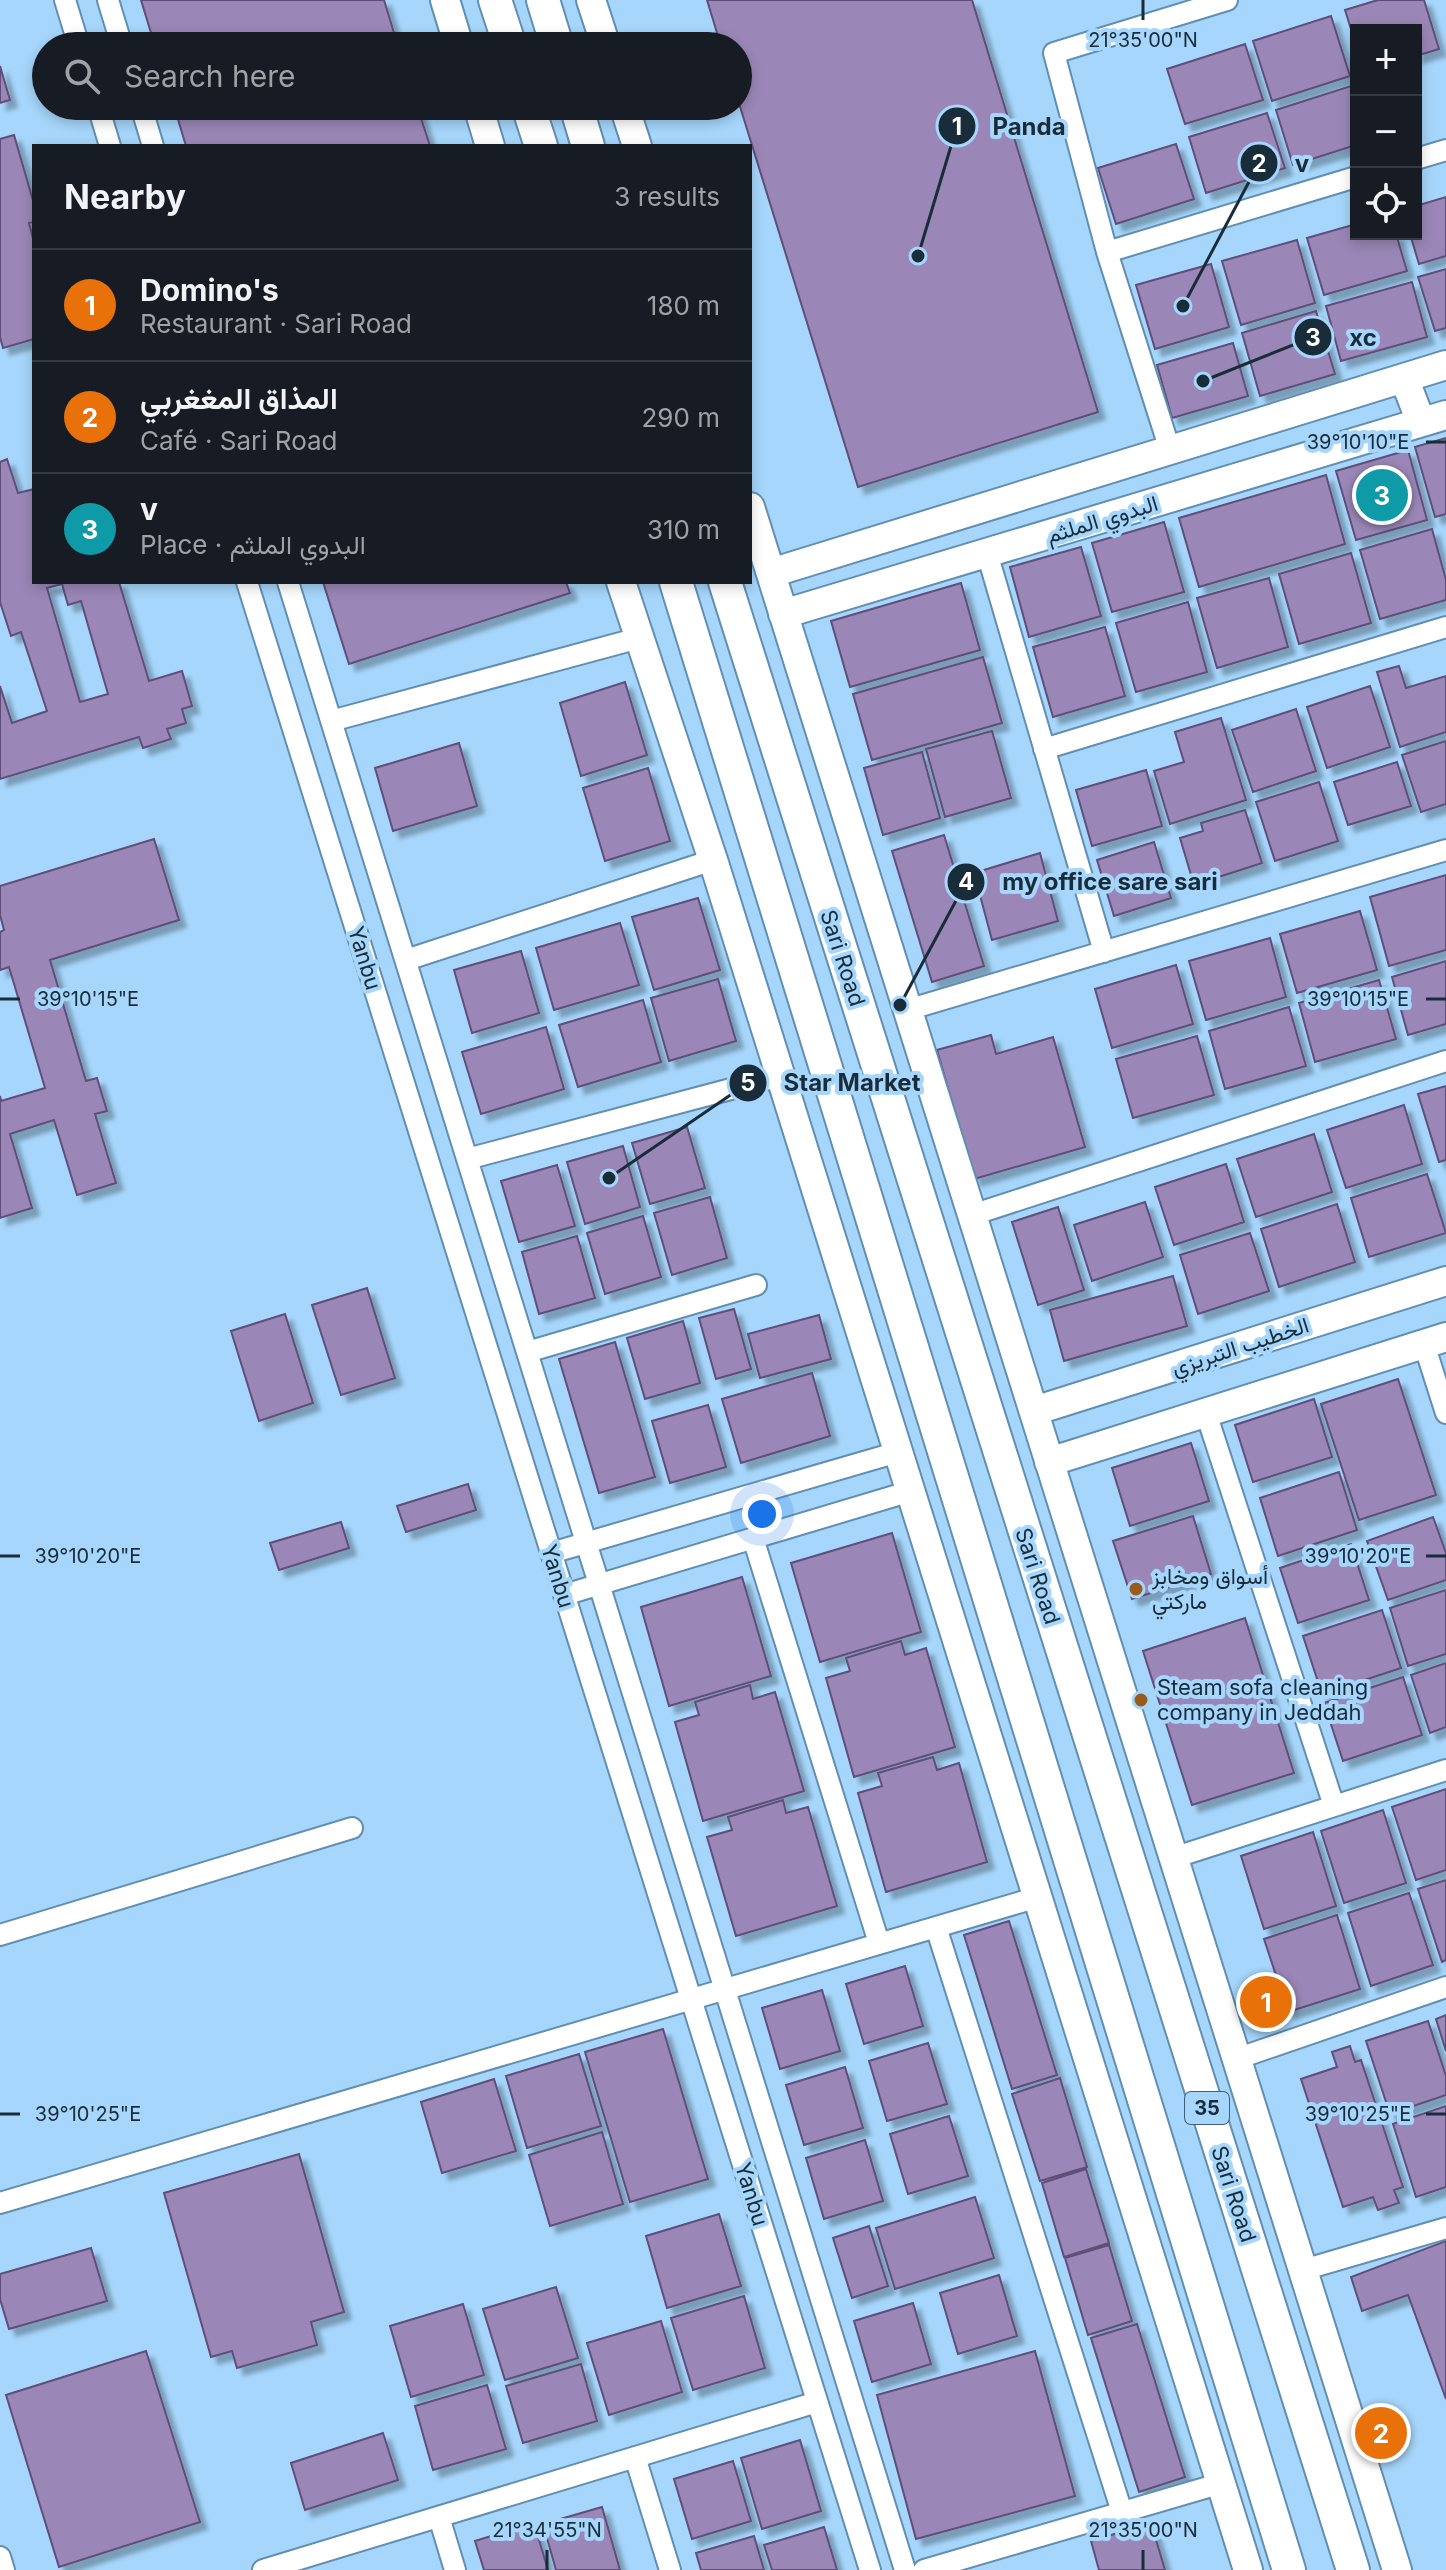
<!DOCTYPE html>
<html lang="en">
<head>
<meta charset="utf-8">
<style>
	body { margin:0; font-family:Inter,Vazirmatn,sans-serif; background:#20242c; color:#f1f3f6 }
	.controls { position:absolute; right:24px; top:24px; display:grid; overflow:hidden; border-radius:0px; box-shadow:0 4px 12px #0003 }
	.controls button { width:72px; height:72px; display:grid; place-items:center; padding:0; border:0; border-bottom:2px solid #363941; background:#171b24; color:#f1f3f6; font:40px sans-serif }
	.you { position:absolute; left:762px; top:1514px; width:28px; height:28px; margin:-20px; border:6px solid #fff; border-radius:50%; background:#1a73e8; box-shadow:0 0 0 12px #1a73e833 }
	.badge { display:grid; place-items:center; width:52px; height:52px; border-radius:50%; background:#975b1c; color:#fff; font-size:26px; font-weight:700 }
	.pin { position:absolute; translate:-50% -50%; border:4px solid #fff; box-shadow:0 2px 8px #0006 }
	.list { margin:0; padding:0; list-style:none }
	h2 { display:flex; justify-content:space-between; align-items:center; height:104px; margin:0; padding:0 32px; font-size:34px }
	h2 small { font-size:26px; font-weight:400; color:#9ea1a6 }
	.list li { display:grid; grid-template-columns:52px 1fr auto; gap:24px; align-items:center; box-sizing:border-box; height:112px; padding:0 32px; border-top:2px solid #363941 }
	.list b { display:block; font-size:30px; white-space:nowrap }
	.list p { margin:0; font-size:26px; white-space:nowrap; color:#9ea1a6 }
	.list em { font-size:26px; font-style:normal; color:#9ea1a6 }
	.icon { flex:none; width:44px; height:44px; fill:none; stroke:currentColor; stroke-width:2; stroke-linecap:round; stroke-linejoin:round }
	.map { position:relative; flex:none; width:1446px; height:2570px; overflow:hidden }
	.search { position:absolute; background:#171b24; box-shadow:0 4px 12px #0003; left:32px; top:32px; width:720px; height:88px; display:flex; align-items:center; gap:20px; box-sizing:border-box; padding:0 28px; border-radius:44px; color:#9ea1a6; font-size:30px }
	.panel { position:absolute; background:#171b24; box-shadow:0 4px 12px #0003; left:32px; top:144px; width:720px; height:440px; border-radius:0px }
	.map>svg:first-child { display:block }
	.building { fill:#9a87b7; stroke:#604e7a; stroke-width:2; fill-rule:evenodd; filter:url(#shadow) }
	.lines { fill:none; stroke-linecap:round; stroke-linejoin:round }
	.street-casing { stroke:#628fb1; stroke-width:24 }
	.secondary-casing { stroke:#628fb1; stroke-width:32 }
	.primary-casing { stroke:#628fb1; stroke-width:36 }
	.street { stroke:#fff; stroke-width:20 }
	.secondary { stroke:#fff; stroke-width:28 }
	.primary { stroke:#fff; stroke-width:32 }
	.ticks { fill:none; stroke:#192c3a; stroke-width:3 }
	.poi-dot { fill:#975b1c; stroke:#a6d6fb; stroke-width:3 }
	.labels { text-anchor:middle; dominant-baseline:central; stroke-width:8; stroke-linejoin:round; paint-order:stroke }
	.shield { fill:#a6d6fb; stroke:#435f74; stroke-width:2 }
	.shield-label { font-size:20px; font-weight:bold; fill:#192c3a }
	.street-label { font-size:22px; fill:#192c3a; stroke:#a6d6fb }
	.poi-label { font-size:22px; fill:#192c3a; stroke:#a6d6fb; text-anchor:start }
	.ticks-label { font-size:20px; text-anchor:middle; fill:#192c3a; stroke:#a6d6fb; stroke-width:8; stroke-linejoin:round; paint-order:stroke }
	.leader { fill:none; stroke:#192c3a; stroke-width:3 }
	.callout-dot { fill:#192c3a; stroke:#a6d6fb; stroke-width:3 }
	.mark-label { font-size:24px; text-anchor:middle; font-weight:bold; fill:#fff }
	.callout-label { font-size:24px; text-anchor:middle; font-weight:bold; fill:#192c3a; stroke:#a6d6fb; stroke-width:8; stroke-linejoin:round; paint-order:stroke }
</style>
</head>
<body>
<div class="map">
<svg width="1446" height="2570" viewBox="0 0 1446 2570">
	<defs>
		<filter id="shadow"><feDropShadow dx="7" dy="7" stdDeviation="2" flood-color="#0004"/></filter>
	</defs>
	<rect width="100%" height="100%" fill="#a6d6fb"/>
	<path class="building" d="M141,0H384L398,46H155Z
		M707,0H972L1098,412L858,487L738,100V46H721Z
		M1378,0H1424L1439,49L1416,56V30H1356V45L1345,10Z
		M1331,16L1350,76L1272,101L1253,41Z
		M1245,44L1263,100L1185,124L1167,69Z
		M0,66L10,100L0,103Z
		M1354,85L1356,145L1293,165L1276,110Z
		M174,106H417L430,146H186Z
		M1267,113L1285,168L1206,193L1189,137Z
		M14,135L34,204V222L29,223L34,242V339L3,348L0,337V139Z
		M1176,144L1194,199L1116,224L1098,168Z
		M1446,197V256L1419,264L1410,234H1416V206Z
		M1356,224V234H1396L1407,271L1324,295L1307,238Z
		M1297,240L1315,303L1241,325L1222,261Z
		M1211,264L1229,327L1155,349L1136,285Z
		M1446,269V328L1435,331L1418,277Z
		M1412,282L1427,337L1341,361L1326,306Z
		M1316,311L1335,374L1260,396L1242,333Z
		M1233,343L1248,396L1172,418L1157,365Z
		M1446,438V514L1435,517L1415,447Z
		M1408,450L1427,520L1356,540L1336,471Z
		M7,459L18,493L34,489V582H119L149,681L182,671L192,706L182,709L186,723L167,729L171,739L143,748L139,737L0,779V686L12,723L47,711L21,632L11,636L0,602V462ZM62,584L68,605L81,601L108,694L80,702L47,588Z
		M1326,475L1345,544L1199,587L1179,518Z
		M1164,522L1184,592L1112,612L1092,543Z
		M1432,529L1446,580V600L1380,619L1360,550Z
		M1081,547L1101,616L1029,637L1010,567Z
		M1351,553L1371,623L1299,644L1279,574Z
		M1269,578L1288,647L1217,668L1197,598Z
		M323,582H566L570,593L349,664Z
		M961,583L980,650L850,687L831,621Z
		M1188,602L1207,672L1136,692L1116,623Z
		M1105,627L1125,696L1053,717L1033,647Z
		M983,657L1002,723L872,760L853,694Z
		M1399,666L1406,688L1446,676V732L1400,747L1377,672Z
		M625,682L647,755L581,776L560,703Z
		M1370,686L1390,747L1327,768L1307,707Z
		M1296,709L1316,771L1253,792L1232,730Z
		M1221,718L1246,800L1170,824L1154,771L1184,762L1175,732Z
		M992,731L1011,798L945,817L926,749Z
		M1446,741V804L1421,812L1402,755Z
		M459,743L477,806L393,831L375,768Z
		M922,752L940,818L883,835L864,768Z
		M1397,762L1411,806L1348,825L1334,782Z
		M648,768L670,841L605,861L583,788Z
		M1146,770L1162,826L1092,846L1076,790Z
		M1319,782L1338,841L1275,861L1256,802Z
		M1245,810L1262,863L1194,885L1180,838L1203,831L1201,823Z
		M944,835L984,966L932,982L892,851Z
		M154,839L179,920L50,960L86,1081L97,1078L107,1111L95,1114L116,1183L77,1195L54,1120L10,1134L32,1208L0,1218V1096L1,1101L45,1088L9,967L0,970V932L4,930L0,915V886Z
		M1154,842L1171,898L1114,916L1097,860Z
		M1040,853L1058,921L992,940L974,873Z
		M1446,875V950L1389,966L1370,897Z
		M698,898L720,970L654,990L632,917Z
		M1360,911L1377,970L1297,993L1280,934Z
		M620,923L639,985L554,1010L536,948Z
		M1270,938L1286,997L1206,1020L1189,961Z
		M521,951L539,1013L472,1033L454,970Z
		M1446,961V1024L1408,1035L1392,977Z
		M1176,965L1193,1024L1112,1048L1095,989Z
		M718,979L736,1041L669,1061L651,998Z
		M1379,980L1396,1039L1315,1062L1299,1003Z
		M643,1000L661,1062L578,1087L559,1025Z
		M1289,1007L1306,1066L1225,1089L1209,1031Z
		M546,1027L564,1089L481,1114L462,1052Z
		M991,1035L996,1054L1053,1037L1085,1147L974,1179L937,1050Z
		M1197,1036L1214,1095L1133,1118L1116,1059Z
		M1446,1086V1160L1439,1162L1418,1094Z
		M1404,1105L1422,1164L1346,1188L1327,1130Z
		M687,1127L705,1188L650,1204L632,1143Z
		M1314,1134L1332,1192L1256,1217L1237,1159Z
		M623,1146L640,1207L585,1224L567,1162Z
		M1226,1164L1244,1222L1174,1245L1155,1187Z
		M557,1165L575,1226L519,1242L501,1181Z
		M1427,1174L1446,1233L1369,1257L1351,1198Z
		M710,1197L727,1258L672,1275L654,1213Z
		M1145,1202L1163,1257L1092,1281L1074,1225Z
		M1337,1204L1355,1262L1279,1287L1261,1229Z
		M1058,1207L1084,1290L1038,1305L1012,1222Z
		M643,1216L661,1277L605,1294L587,1233Z
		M1250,1233L1269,1291L1198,1314L1180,1255Z
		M577,1236L595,1298L539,1314L522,1252Z
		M1173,1276L1187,1326L1064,1361L1050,1310Z
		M367,1288L395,1378L341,1395L312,1305Z
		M734,1309L751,1369L716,1379L699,1318Z
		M285,1314L313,1403L259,1421L231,1331Z
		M819,1315L831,1359L760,1378L748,1334Z
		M683,1321L700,1383L645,1399L627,1338Z
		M615,1342L655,1477L599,1493L559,1359Z
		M812,1373L830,1436L741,1463L722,1399Z
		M1398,1379L1436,1495L1359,1520L1321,1404Z
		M1314,1399L1332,1457L1253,1482L1235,1425Z
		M708,1405L726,1467L670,1483L652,1421Z
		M1191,1443L1209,1501L1130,1526L1112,1468Z
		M1339,1472L1357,1530L1278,1556L1260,1498Z
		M468,1484L476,1510L406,1532L397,1506Z
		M1193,1516L1211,1574L1132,1599L1113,1541Z
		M1433,1517L1446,1553V1580L1388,1600L1367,1541Z
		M341,1522L349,1548L279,1570L270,1543Z
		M892,1533L921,1632L820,1662L791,1563Z
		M1351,1544L1369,1600L1298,1623L1280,1568Z
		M742,1577L771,1676L669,1706L641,1607Z
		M1446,1590V1654L1408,1666L1390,1608Z
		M1382,1610L1401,1668L1322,1694L1303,1636Z
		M1245,1618L1294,1773L1192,1805L1143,1651Z
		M901,1641L905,1655L926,1648L955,1747L854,1777L826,1678L850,1671L846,1658Z
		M1446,1663V1727L1430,1733L1411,1675Z
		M1403,1677L1422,1735L1343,1761L1324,1703Z
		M750,1685L753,1699L775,1692L804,1791L703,1821L675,1722L699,1715L695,1702Z
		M933,1757L937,1770L959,1763L987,1862L886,1892L858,1793L882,1786L878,1773Z
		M1446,1789V1870L1416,1880L1392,1807Z
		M783,1800L786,1813L808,1807L837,1906L736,1936L707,1837L732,1830L728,1817Z
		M1383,1810L1406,1883L1344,1903L1321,1831Z
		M1313,1832L1336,1906L1264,1929L1241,1856Z
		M1446,1880V1960L1442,1962L1418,1889Z
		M1409,1893L1433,1965L1371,1986L1348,1913Z
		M1337,1915L1360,1989L1288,2012L1264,1939Z
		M1009,1921L1057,2075L1012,2089L964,1935Z
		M905,1966L923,2026L864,2044L846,1984Z
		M822,1990L840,2051L780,2069L762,2008Z
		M1446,2015V2051L1436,2019Z
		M1428,2021L1446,2076V2095L1390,2114L1366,2041Z
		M663,2029L708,2179L630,2202L585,2052Z
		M928,2043L947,2104L887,2121L869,2061Z
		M1350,2046L1355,2062L1361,2060L1403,2187L1394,2190L1399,2203L1378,2210L1373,2197L1343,2207L1301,2079L1337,2067L1332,2052Z
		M579,2054L601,2126L527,2148L506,2076Z
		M845,2067L863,2128L804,2145L786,2085Z
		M1060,2078L1087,2167L1040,2181L1012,2094Z
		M494,2079L516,2151L442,2173L421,2102Z
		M1446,2106V2187L1416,2197L1393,2124Z
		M949,2116L968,2176L908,2194L890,2134Z
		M602,2132L623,2204L550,2226L529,2155Z
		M865,2140L883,2201L824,2219L806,2158Z
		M299,2154L344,2312L311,2322L317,2345L237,2368L232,2351L211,2357L164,2193Z
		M1086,2169L1109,2243L1064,2257L1042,2183Z
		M975,2197L994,2258L895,2289L876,2228Z
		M719,2214L741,2286L667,2308L646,2236Z
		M869,2226L888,2286L852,2298L833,2238Z
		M1446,2241V2399L1408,2295L1362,2311L1351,2277Z
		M1109,2245L1132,2321L1088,2335L1065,2258Z
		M91,2248L107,2301L9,2329L0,2299V2274Z
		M999,2275L1017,2336L958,2354L940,2293Z
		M556,2287L578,2358L505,2380L483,2309Z
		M744,2296L765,2368L693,2390L671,2318Z
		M913,2303L931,2364L872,2382L854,2321Z
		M463,2304L484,2375L411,2397L390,2326Z
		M661,2321L682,2392L609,2415L587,2343Z
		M1137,2324L1185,2477L1139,2492L1091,2338Z
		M146,2351L200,2522L59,2567L6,2395Z
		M1035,2351L1075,2496L916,2539L877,2395Z
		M581,2364L597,2421L523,2443L506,2386Z
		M487,2385L506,2449L433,2470L415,2406Z
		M383,2433L398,2480L305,2510L291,2463Z
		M800,2440L821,2511L762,2529L741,2458Z
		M733,2461L751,2521L692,2539L674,2479Z
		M602,2507L620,2570H556L543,2524Z
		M534,2523L548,2570H484L475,2541Z
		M1151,2523L1165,2570H1099L1091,2541Z
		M824,2527L837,2570H772L764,2545Z
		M754,2536L764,2570H701L696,2553Z"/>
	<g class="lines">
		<g class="street-casing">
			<path id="street" d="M65,0L79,46
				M108,0L122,46
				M98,106L110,146
				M141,106L153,146
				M1416,159L1446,150
				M1107,252L1356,177
				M1170,450L1107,252L1054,53L1227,0
				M987,553L1104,952
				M247,582L870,2570
				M288,582L905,2570
				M331,721L639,638
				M1044,749L1446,627
				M406,960L713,860
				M907,1010L1446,850
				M467,1159L780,1076
				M972,1215L1446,1061
				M1424,1344L1446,1413
				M527,1352L756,1285
				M1206,1413L1334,1806
				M753,1538L879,1943
				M551,1553L898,1452
				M564,1595L911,1491
				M1173,1858L1446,1770
				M936,1927L1122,2512
				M0,1935L352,1828
				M1236,2059L1446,1987
				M0,2203L1038,1897
				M1303,2270L1446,2228
				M635,2457L670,2570
				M439,2517L455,2570
				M0,2557L4,2570
				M263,2570L817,2402
				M924,2570L1222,2483"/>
		</g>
		<g class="secondary-casing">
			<path id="secondary" d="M445,0L459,46
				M591,0L606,46
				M478,106L490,146
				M624,106L637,146
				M1404,378L1421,422
				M750,507L1397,2570
				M771,573L1446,365
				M621,582L713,860L1248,2570
				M783,614L1446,415
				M1034,1411L1446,1281
				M1049,1462L1446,1337"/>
		</g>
		<g class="primary-casing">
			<path id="primary" d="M495,0L510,46
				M543,0L557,46
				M528,106L541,146
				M576,106L588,146
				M676,582L1289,2570
				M725,582L1353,2570"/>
		</g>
		<use href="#street" class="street"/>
		<use href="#secondary" class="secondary"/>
		<use href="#primary" class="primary"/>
	</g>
	<path class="ticks" d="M1143,0V20M1426,442H1446M0,999H20M1426,999H1446M0,1556H20M1426,1556H1446M0,2114H20M1426,2114H1446M547,2550V2570M1143,2550V2570"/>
	<g class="poi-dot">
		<circle cx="1136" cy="1589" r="8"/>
		<circle cx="1141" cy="1700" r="8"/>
	</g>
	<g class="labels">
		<rect class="shield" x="1185" y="2092" width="44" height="32" rx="6"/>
		<g class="shield-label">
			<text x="1207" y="2108">35</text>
		</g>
		<g class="street-label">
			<text transform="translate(1102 519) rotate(-17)">البدوي الملثم</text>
			<text transform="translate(365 958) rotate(73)">Yanbu</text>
			<text transform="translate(843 958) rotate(72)">Sari Road</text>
			<text transform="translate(1240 1346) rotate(-18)">الخطيب التبريزي</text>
			<text transform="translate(558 1576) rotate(73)">Yanbu</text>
			<text transform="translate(1038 1576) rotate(72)">Sari Road</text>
			<text transform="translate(752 2194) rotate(73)">Yanbu</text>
			<text transform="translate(1234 2194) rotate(72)">Sari Road</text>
		</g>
		<g class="poi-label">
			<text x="1152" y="1576">أسواق ومخابز<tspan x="1152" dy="25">ماركتي</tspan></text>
			<text x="1157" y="1687">Steam sofa cleaning<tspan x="1157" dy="25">company in Jeddah</tspan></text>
		</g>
	</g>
	<g class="ticks-label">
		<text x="1143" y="47">21°35'00"N</text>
		<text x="1358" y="449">39°10'10"E</text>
		<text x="88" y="1006">39°10'15"E</text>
		<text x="1358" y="1006">39°10'15"E</text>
		<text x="1358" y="1563">39°10'20"E</text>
		<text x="88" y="1563">39°10'20"E</text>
		<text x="88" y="2121">39°10'25"E</text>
		<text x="1358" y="2121">39°10'25"E</text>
		<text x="547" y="2537">21°34'55"N</text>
		<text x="1143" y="2537">21°35'00"N</text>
	</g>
	<path class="leader" d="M918 256L957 126M1183 306L1259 163M1203 381L1313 337M900 1005L966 882M609 1178L748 1083"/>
	<g class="callout-dot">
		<circle cx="918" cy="256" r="8"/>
		<circle cx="1183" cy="306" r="8"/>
		<circle cx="1203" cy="381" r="8"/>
		<circle cx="900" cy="1005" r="8"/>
		<circle cx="609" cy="1178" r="8"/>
		<circle cx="957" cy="126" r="20"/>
		<circle cx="1259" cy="163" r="20"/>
		<circle cx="1313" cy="337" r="20"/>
		<circle cx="966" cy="882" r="20"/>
		<circle cx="748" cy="1083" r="20"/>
	</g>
	<g class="mark-label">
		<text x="957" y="135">1</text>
		<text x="1259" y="172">2</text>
		<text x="1313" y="346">3</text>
		<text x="966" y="890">4</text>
		<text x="748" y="1091">5</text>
	</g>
	<g class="callout-label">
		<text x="1029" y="135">Panda</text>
		<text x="1302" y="172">v</text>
		<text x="1363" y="346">xc</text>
		<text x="1110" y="890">my office sare sari</text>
		<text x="852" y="1091">Star Market</text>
	</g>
</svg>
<div class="controls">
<button>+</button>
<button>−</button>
<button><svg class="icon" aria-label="locate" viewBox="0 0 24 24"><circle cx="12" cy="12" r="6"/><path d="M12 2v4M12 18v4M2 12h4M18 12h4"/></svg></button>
</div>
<div class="you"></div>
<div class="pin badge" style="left:1266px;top:2002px;background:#e8710a">1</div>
<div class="pin badge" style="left:1381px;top:2433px;background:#e8710a">2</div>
<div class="pin badge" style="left:1382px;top:495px;background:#0f9aa8">3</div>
<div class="search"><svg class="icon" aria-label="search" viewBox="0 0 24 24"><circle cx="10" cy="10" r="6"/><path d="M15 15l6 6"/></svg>Search here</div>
<section class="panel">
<h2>Nearby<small>3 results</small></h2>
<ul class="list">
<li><span class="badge" style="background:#e8710a">1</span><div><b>Domino's</b><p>Restaurant · Sari Road</p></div><em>180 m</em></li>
<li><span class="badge" style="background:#e8710a">2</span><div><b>المذاق المغغربي</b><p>Café · Sari Road</p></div><em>290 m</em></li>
<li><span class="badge" style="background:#0f9aa8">3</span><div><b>v</b><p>Place · البدوي الملثم</p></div><em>310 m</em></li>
</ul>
</section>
</div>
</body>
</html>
